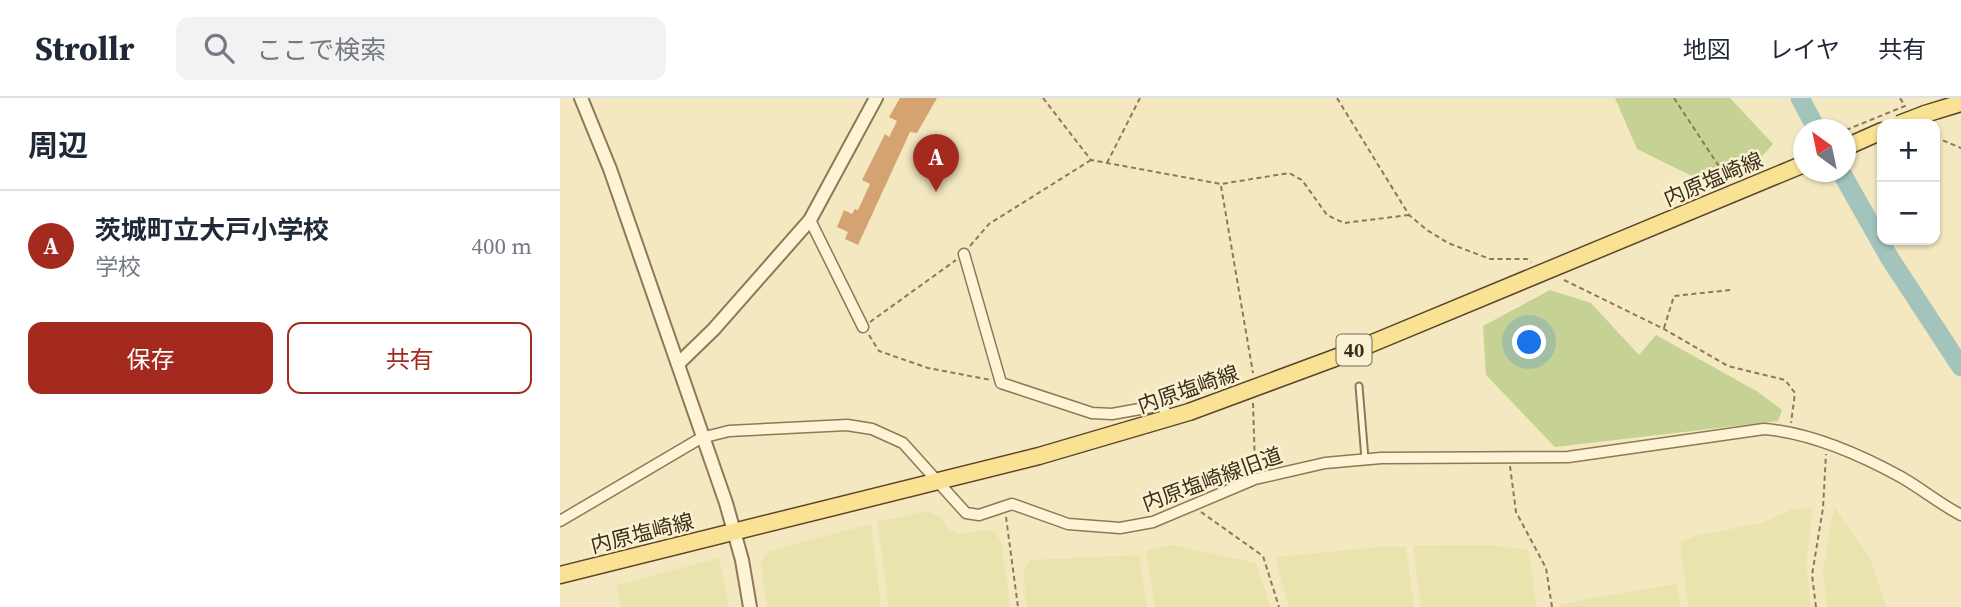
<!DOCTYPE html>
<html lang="ja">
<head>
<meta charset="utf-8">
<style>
	body { margin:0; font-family:"Source Serif 4","Noto Sans JP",serif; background:#f2f2f3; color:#1f2937 }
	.controls { position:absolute; right:21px; top:21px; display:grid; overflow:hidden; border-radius:14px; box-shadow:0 2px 5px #0004 }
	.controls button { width:63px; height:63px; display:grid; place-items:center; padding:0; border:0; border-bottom:2px solid #e0e1e3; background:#fff; color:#1f2937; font:35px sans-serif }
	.compass { position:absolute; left:1233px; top:21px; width:63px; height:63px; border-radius:50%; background:#fff; box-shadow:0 2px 5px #0004; rotate:327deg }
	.you { position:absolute; left:970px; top:245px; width:24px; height:24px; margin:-18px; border:5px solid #fff; border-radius:50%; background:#1a73e8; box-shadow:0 0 0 10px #1a73e833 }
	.badge { display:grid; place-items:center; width:46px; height:46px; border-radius:50%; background:#a4291f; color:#fff; font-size:23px; font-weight:700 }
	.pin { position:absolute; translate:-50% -58px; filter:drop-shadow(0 2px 4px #0008) }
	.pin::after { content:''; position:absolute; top:37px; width:24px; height:21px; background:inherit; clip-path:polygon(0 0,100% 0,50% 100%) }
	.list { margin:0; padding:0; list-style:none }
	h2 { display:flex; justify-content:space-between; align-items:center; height:91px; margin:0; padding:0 28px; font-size:30px }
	h2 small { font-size:23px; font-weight:400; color:#747a83 }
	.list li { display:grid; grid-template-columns:46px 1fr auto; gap:21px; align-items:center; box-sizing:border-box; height:112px; padding:0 28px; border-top:2px solid #e0e1e3 }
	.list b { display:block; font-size:26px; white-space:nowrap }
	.list p { margin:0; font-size:23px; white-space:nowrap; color:#747a83 }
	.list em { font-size:23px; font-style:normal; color:#747a83 }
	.actions { display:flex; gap:14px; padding:21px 28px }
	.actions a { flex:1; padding:16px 0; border:2px solid #a4291f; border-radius:14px; text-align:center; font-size:24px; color:#a4291f }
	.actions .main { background:#a4291f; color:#fff }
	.icon { flex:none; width:38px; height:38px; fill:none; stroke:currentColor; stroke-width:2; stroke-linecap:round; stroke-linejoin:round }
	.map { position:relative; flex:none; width:1401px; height:509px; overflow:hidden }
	header { display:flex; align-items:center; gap:42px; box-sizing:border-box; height:98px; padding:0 35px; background:#fff; border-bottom:2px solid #e0e1e3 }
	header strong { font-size:33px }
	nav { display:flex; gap:38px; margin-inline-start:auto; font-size:24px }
	.search { width:490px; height:63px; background:#f2f2f3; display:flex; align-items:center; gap:18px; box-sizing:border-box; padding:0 24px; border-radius:14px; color:#747a83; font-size:26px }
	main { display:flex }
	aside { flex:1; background:#fff }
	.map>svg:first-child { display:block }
	.farmland { fill:#e9e4ad }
	.green { fill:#c6d293 }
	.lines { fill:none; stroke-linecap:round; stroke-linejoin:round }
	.river { stroke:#a3c4bd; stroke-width:19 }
	.building { fill:#d5a372 }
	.service-casing { stroke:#8e7856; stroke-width:9 }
	.minor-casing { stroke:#8e7856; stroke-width:13 }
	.tertiary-casing { stroke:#8e7856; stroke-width:16 }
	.primary-casing { stroke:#5b452b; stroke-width:19 }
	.path { stroke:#8e7856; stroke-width:2; stroke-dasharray:5 3.5; stroke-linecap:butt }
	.service { stroke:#fcf4d4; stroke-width:5 }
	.minor { stroke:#fcf4d4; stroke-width:10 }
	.tertiary { stroke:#fcf4d4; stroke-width:12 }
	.primary { stroke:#fae294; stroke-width:16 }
	.primary-bridge-casing { stroke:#5b452b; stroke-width:19; stroke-linecap:butt }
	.primary-bridge { stroke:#fae294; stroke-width:16 }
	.labels { text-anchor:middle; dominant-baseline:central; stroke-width:5; stroke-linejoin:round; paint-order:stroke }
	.shield { fill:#f9f1d1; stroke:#756852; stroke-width:2 }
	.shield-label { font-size:19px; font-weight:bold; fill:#3c2e1c }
	.street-label { font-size:21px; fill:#3c2e1c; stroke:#f9f1d1 }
</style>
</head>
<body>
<header>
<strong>Strollr</strong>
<div class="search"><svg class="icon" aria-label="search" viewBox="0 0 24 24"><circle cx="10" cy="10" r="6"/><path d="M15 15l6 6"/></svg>ここで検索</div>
<nav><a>地図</a><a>レイヤ</a><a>共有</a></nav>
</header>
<main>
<aside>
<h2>周辺<small></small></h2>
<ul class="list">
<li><span class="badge">A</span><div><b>茨城町立大戸小学校</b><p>学校</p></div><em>400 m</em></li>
</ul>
<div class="actions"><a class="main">保存</a><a>共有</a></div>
</aside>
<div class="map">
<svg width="1401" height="509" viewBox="0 0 1401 509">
	<rect width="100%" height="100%" fill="#f3e8c0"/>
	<path class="farmland" d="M1274,409L1311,462L1326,509H1267L1263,475Z
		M1253,410L1246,464L1251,509H1128L1120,445L1135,438L1201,425L1233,411Z
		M368,413L382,420L388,431L398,436L426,432L436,434L442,447L450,509H329L317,424Z
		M311,426L321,509H207L201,464L209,453Z
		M612,447L696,465L711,509H595L586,453Z
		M931,447L968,452L977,509H861L853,448Z
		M820,449H846L854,509H729L715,459Z
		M579,457L587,509H467L463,477L469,462Z
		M159,460L169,509H60L57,487Z
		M1117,486L1120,509H1000V506Z"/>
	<path class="green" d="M1055,0H1170L1213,46L1194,67L1152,88L1077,51Z
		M990,192L1031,205L1079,257L1096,237L1198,294L1222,312L1218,323L995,349L926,277L923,228Z"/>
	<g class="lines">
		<path class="river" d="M1240,0L1257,32
			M1281,74L1329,159L1401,269"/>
	</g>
	<path class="building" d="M340,0H377L357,35L350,34L298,147L285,141L288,134L277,129L284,112L292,116L295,111L298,112L310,86L302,82L325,36L329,39L337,23L329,19Z"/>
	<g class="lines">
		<g class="service-casing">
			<path id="service" d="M799,288L805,361"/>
		</g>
		<g class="minor-casing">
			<path id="minor" d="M250,122L303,229
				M404,156L441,285L532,315L552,316L602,307L608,320
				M0,423L141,340L169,333L287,327L312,331L343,345L406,415L419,417L452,406L508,426L560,430L593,424L695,381L765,365L821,360L1008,359L1204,331C1252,335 1299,356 1341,379C1362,391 1380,406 1401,417"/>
		</g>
		<g class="tertiary-casing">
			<path id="tertiary" d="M21,0L50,71L166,405L182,462L190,509
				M118,266L154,231L250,122L316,0"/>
		</g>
		<g class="primary-casing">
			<path id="primary" d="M1365,16L1401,5
				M1286,49L1322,33
				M0,477L479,358L629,314L791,254L1244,66"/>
		</g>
		<path class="path" d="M483,0L531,62L661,86L729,75L742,82L767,117L784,125L849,117
			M777,0L849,117L867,132L888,145L930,161H967L971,164
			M1114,0L1168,82
			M1286,32L1345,8L1340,0
			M1375,39L1401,50
			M547,65L580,0
			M661,88L693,275
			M410,148L429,126L531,62
			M1004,182L1104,231L1168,268L1225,282L1235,295L1231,325
			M310,224L396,162
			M1104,230L1114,198L1170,192
			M309,237L319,253L368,270L431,282
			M693,305L695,369
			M950,368L956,414L986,470L992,509
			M641,414L703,458L719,509
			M446,419L458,509
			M1256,509L1252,477L1263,410L1266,356"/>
		<use href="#service" class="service"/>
		<use href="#minor" class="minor"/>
		<use href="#tertiary" class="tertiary"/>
		<use href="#primary" class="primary"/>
		<g class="primary-bridge-casing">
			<path id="primary-bridge" d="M1339,26L1365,16"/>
		</g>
		<use href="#primary-bridge" class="primary-bridge"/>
	</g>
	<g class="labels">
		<rect class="shield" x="776.5" y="236.5" width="35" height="31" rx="5"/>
		<g class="shield-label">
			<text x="794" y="252">40</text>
		</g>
		<g class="street-label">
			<text transform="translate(1153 81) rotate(-23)">内原塩崎線</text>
			<text transform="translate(628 291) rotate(-19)">内原塩崎線</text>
			<text transform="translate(652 381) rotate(-20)">内原塩崎線旧道</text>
			<text transform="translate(82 435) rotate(-14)">内原塩崎線</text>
		</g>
	</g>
</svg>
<div class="controls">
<button>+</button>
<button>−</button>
</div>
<svg class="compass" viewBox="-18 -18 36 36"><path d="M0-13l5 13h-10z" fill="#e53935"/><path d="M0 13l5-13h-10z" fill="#747a83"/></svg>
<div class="you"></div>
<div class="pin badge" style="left:376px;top:94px">A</div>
</div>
</main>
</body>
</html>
